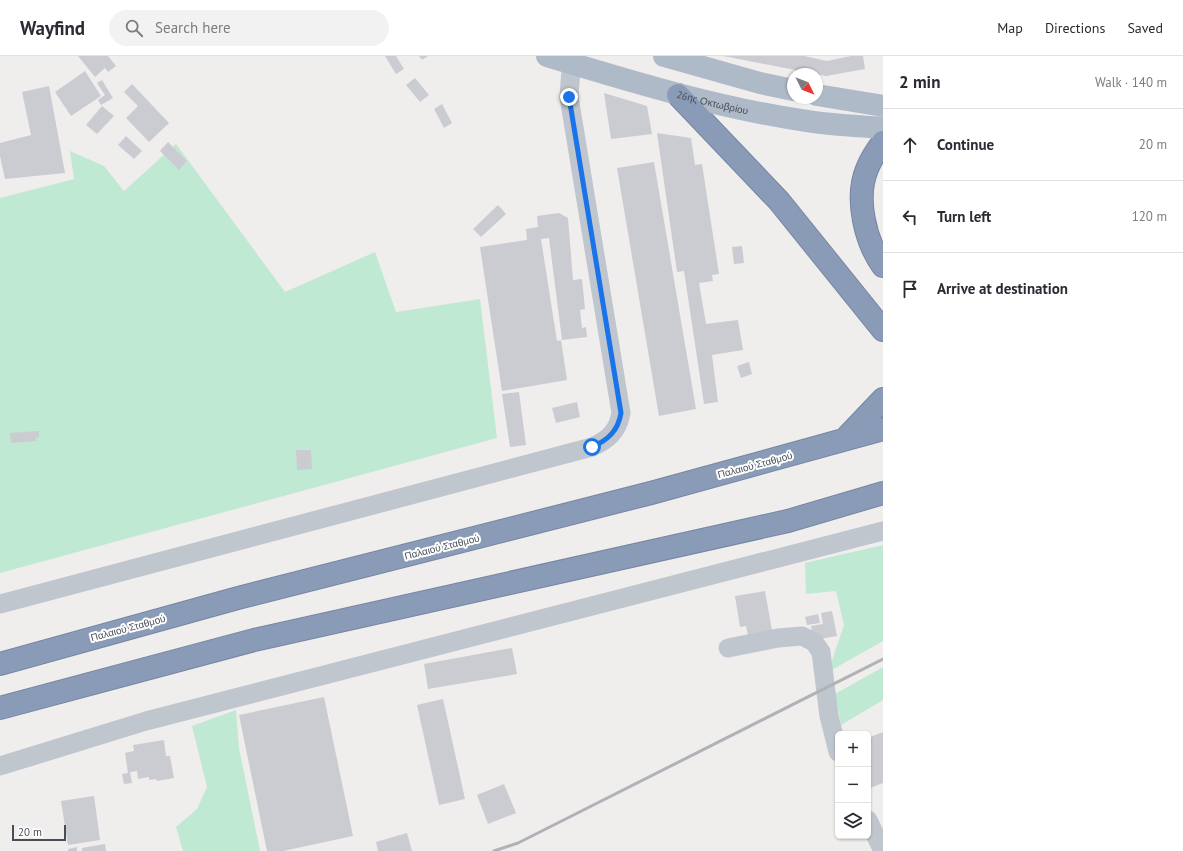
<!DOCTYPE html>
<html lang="en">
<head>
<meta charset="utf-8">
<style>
	body { margin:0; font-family:"PT Sans",sans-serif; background:#f2f2f3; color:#2b2b33 }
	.controls { position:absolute; right:12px; bottom:12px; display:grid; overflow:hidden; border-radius:6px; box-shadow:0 1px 3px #0004 }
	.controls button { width:36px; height:36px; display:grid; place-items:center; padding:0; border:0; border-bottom:1px solid #e1e1e2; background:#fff; color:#2b2b33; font:20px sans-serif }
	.compass { position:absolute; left:787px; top:12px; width:36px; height:36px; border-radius:50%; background:#fff; box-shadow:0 1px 3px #0004; rotate:132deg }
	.scale { position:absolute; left:12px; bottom:10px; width:54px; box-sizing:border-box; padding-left:4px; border:2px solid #474e58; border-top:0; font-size:11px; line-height:14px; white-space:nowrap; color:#474e58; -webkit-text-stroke:3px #fff; paint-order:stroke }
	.stop { position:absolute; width:12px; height:12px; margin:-9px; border:3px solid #1a73e8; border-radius:50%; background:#fff }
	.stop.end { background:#1a73e8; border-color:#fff; box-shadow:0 1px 4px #0008 }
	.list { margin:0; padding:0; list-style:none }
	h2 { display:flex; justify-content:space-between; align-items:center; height:52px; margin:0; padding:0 16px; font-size:17px }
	h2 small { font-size:13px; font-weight:400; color:#7c7c81 }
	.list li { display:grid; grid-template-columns:26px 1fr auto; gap:12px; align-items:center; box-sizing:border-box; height:72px; padding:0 16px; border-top:1px solid #e1e1e2 }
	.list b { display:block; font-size:15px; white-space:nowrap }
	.list em { font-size:13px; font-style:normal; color:#7c7c81 }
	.icon { flex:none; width:22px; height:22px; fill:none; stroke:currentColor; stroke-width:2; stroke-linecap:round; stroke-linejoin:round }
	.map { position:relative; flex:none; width:883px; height:795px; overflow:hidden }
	header { display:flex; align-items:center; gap:24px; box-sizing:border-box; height:56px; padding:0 20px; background:#fff; border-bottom:1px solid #e1e1e2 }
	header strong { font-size:19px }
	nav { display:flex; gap:22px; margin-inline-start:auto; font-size:14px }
	.search { width:280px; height:36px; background:#f2f2f3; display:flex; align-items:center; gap:10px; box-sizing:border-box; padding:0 14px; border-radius:22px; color:#7c7c81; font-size:15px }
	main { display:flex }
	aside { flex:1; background:#fff }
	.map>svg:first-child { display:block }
	.green { fill:#c0e9d4 }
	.building { fill:#caccd1 }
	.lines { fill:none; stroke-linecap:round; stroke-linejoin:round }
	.highway-casing { stroke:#7586a3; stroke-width:24 }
	.minor { stroke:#bfc6ce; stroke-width:19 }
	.major { stroke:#afbac9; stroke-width:22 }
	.highway { stroke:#8a9bb7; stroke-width:22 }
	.rail { stroke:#b0b2b7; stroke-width:3 }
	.route { stroke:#1a73e8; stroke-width:5 }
	.labels { text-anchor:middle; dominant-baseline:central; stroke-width:4; stroke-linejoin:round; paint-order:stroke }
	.street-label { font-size:10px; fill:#474e58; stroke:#fff }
</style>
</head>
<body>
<header>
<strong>Wayfind</strong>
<div class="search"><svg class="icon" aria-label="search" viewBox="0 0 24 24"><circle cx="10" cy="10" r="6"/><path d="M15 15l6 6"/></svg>Search here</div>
<nav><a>Map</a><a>Directions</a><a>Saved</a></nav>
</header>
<main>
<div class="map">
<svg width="883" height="795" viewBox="0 0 883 795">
	<rect width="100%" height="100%" fill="#f0eded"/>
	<path class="green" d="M176,88L285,236L375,196L396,256L480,243L497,382L0,517V142L74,123L70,95L104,110L124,135Z
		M883,489V585L828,616L844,569L836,535L806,538L805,507Z
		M883,611V644L841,669L835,638Z
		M236,654L239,692L260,795H183L176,771L197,753L207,731L192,670Z"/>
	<path class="building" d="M78,0H108L116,10L108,16L105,12L95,21Z
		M385,0H396L404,13L396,18Z
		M419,0H428L422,4Z
		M723,0H804L827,5L851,0H863L865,13L826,20Z
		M85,15L101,40L71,60L55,36Z
		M415,22L429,39L420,46L406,29Z
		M102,24L113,42L101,49L98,44L105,39L97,27Z
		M132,28L169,67L149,86L126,62L138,50L124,36Z
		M49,30L65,117L5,123L0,100V87L31,79L22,36Z
		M604,37L647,50L652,78L611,83Z
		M442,48L452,67L444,72L434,53Z
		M102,50L114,60L97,78L86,69Z
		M657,77L691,82L695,109L702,108L719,218L712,219L713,225L699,227L706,268L738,264L743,294L712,299L718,346L704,348L684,215L677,216Z
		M126,80L142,95L134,103L118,89Z
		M168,86L187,105L179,114L160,95Z
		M654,106L696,353L659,360L617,112Z
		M498,149L506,158L481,181L473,173Z
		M559,157L568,162L573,224L582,223L585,253L580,254L582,272L586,271L587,281L562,284L549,182L541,183L557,285L561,284L567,324L502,335L480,191L527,184L526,173L538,171L537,160Z
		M742,190L744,207L734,208L732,191Z
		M749,306L752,318L741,322L737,310Z
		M519,336L526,389L510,391L502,338Z
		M577,346L580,361L556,367L552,352Z
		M39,375V381L36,382V385L11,387L10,377Z
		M296,394H311L312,413L297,414Z
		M765,535L773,580L749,584L746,570L740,571L735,540Z
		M832,555L837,580L814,584L811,570L823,568L821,557Z
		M818,558L820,567L807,569L805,561Z
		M512,592L517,618L428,633L424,608Z
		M324,641L353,780L283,795H267L239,659Z
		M443,643L465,743L439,749L417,649Z
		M883,676V727L868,733V682Z
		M164,684L166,700H170L174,722L157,725L156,723L149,724V721L138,723L137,715L130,716L132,727L124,728L122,718L128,717L125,697L134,695L133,689Z
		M504,728L516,757L488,768L477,739Z
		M94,740L100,784L68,789L61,745Z
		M407,777L412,795H378L376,786Z
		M105,788L106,795H82V792Z
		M77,791V795H68V793Z"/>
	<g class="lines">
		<g class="highway-casing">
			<path id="highway" d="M678,39L779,145L883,274
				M883,86C876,95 871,103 867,113C855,142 865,185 883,210
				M845,383L883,343
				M0,608L238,542L651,437L883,373
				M0,652L254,584L788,465L883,437"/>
		</g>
		<path class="minor" d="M0,548L592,391C608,384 618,375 621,357L569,41L572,0
			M728,592L778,582L802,580L814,586L821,596L829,660L838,696
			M0,710L146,665L883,475
			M868,764L883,795"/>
		<g class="major">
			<path id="s1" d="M547,0C633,26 718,52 807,65C832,69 858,70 883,72"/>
			<path d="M664,0L760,27L793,34"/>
			<path d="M817,39L883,50"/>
		</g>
		<use href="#highway" class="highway"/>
		<path class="rail" d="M494,795L518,787L883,603"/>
	</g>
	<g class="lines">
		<path class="route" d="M569,41L621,357C618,375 608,384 592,391"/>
	</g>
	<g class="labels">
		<g class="street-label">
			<text stroke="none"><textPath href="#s1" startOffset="172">26ης Οκτωβρίου</textPath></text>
			<text transform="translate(755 409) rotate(-15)">Παλαιού Σταθμού</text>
			<text transform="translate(442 491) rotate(-14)">Παλαιού Σταθμού</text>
			<text transform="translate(128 572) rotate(-15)">Παλαιού Σταθμού</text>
		</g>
	</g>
</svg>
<div class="controls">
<button>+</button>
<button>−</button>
<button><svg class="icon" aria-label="layers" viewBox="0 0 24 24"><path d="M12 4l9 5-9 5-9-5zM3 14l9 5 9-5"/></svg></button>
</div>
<svg class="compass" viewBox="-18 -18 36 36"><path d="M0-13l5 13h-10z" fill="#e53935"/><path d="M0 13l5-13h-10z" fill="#7c7c81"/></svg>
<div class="scale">20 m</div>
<div class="stop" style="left:592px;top:391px"></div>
<div class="stop end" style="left:569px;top:41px"></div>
</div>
<aside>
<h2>2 min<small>Walk · 140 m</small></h2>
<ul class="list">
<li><svg class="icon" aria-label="ahead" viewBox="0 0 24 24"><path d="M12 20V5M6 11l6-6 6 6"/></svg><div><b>Continue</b></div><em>20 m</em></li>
<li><svg class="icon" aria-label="left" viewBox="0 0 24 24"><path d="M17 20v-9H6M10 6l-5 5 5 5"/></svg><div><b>Turn left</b></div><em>120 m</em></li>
<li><svg class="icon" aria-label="arrive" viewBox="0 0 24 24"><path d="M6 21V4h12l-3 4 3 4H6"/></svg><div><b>Arrive at destination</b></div></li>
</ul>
</aside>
</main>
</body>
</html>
